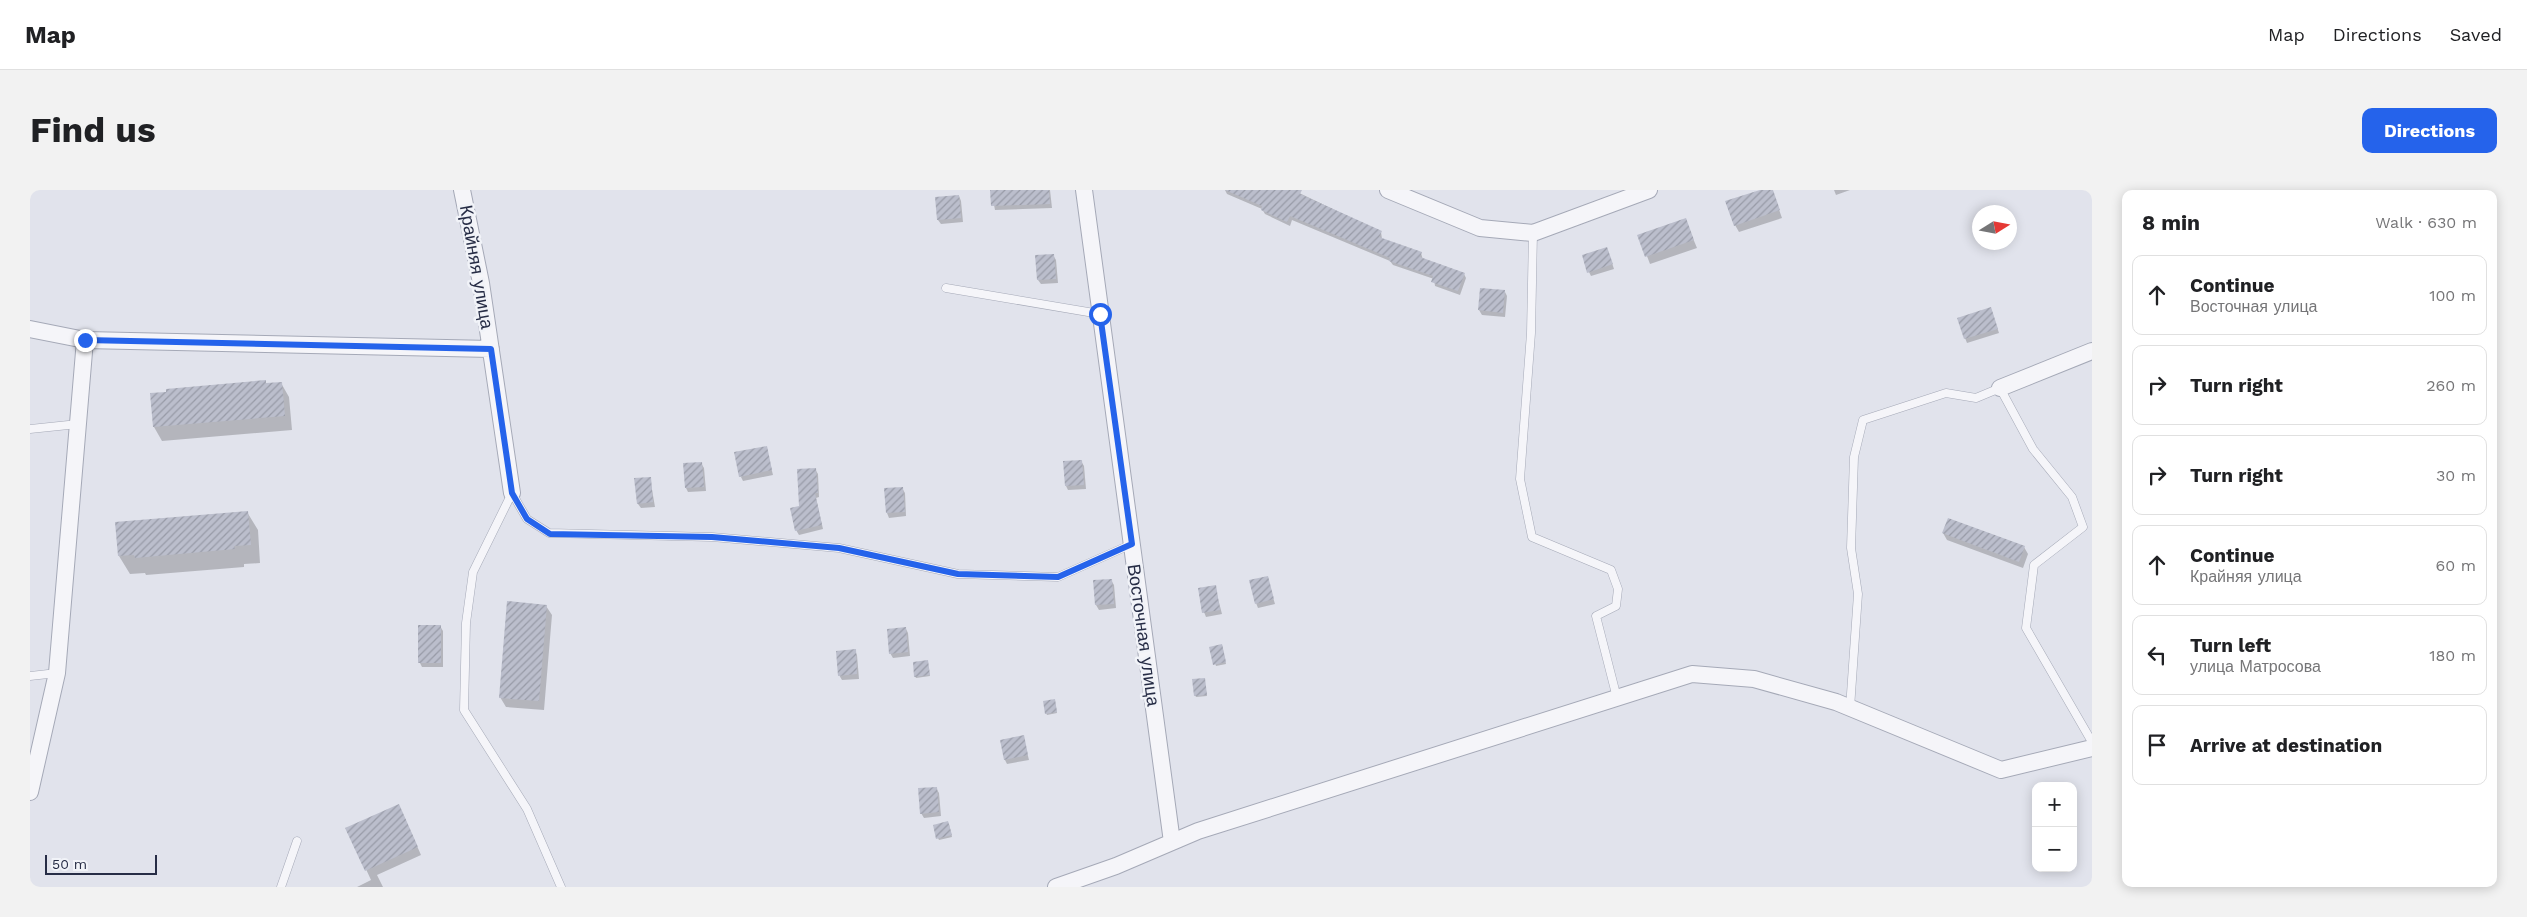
<!DOCTYPE html>
<html lang="en">
<head>
<meta charset="utf-8">
<style>
	body { margin:0; font-family:"Work Sans",sans-serif; background:#f2f2f2; color:#202124 }
	.controls { position:absolute; right:15px; bottom:15px; display:grid; overflow:hidden; border-radius:10px; box-shadow:0 2px 12px #0003 }
	.controls button { width:45px; height:45px; display:grid; place-items:center; padding:0; border:0; border-bottom:1px solid #e0e0e0; background:#fff; color:#202124; font:25px sans-serif }
	.compass { position:absolute; left:1942px; top:15px; width:45px; height:45px; border-radius:50%; background:#fff; box-shadow:0 2px 12px #0003; rotate:79deg }
	.scale { position:absolute; left:15px; bottom:12px; width:112px; box-sizing:border-box; padding-left:5px; border:2px solid #272d46; border-top:0; font-size:14px; line-height:18px; white-space:nowrap; color:#272d46; -webkit-text-stroke:4px #f1f3f8; paint-order:stroke }
	.stop { position:absolute; width:15px; height:15px; margin:-11px; border:4px solid #2563eb; border-radius:50%; background:#fff }
	.stop.end { background:#2563eb; border-color:#fff; box-shadow:0 1px 5px #0008 }
	.list { margin:0; padding:0; list-style:none }
	h2 { display:flex; justify-content:space-between; align-items:center; height:65px; margin:0; padding:0 20px; font-size:21px }
	h2 small { font-size:16px; font-weight:400; color:#757577 }
	.list li { display:grid; grid-template-columns:32px 1fr auto; gap:15px; align-items:center; box-sizing:border-box; height:80px; margin:0 10px 10px; padding:0 10px; border:1px solid #e0e0e0; border-radius:10px }
	.list b { display:block; font-size:19px; white-space:nowrap }
	.list p { margin:0; font-size:16px; white-space:nowrap; color:#757577 }
	.list em { font-size:16px; font-style:normal; color:#757577 }
	.icon { flex:none; width:28px; height:28px; fill:none; stroke:currentColor; stroke-width:2; stroke-linecap:round; stroke-linejoin:round }
	.map { position:relative; flex:none; width:2062px; height:697px; overflow:hidden; border-radius:10px }
	header { display:flex; align-items:center; gap:30px; box-sizing:border-box; height:70px; padding:0 25px; background:#fff; border-bottom:1px solid #e0e0e0 }
	header strong { font-size:24px }
	nav { display:flex; gap:28px; margin-inline-start:auto; font-size:18px }
	.intro { display:flex; align-items:center; justify-content:space-between; box-sizing:border-box; height:120px; padding:0 30px }
	h1 { margin:0; font-size:35px }
	.button { padding:12px 22px; border-radius:10px; background:#2563eb; color:#fff; font-size:18px; font-weight:700 }
	main { display:flex; gap:30px; padding:0 30px }
	aside { flex:1; background:#fff; border-radius:10px; box-shadow:0 2px 12px #0003 }
	.map>svg:first-child { display:block }
	.shadow { fill:#0003 }
	.building { fill:url(#building-hatch) }
	.lines { fill:none; stroke-linecap:round; stroke-linejoin:round }
	.lane-casing { stroke:#a5a9b7; stroke-width:9 }
	.street-casing { stroke:#a5a9b7; stroke-width:18 }
	.lane { stroke:#f5f5f9; stroke-width:8 }
	.street { stroke:#f5f5f9; stroke-width:16 }
	.route { stroke:#2563eb; stroke-width:6 }
	.labels { text-anchor:middle; dominant-baseline:central; stroke-width:5; stroke-linejoin:round; paint-order:stroke }
	.street-label { font-size:18px; fill:#272d46; stroke:#f1f3f8 }
</style>
</head>
<body>
<header>
<strong>Map</strong>
<nav><a>Map</a><a>Directions</a><a>Saved</a></nav>
</header>
<div class="intro"><h1>Find us</h1><a class="button">Directions</a></div>
<main>
<div class="map">
<svg width="2062" height="697" viewBox="0 0 2062 697">
	<defs>
		<pattern id="building-hatch" width="6" height="6" patternUnits="userSpaceOnUse" patternTransform="scale(1.25)"><rect width="6" height="6" fill="#bbbecc"/><path d="M-1 1l2-2M0 6l6-6M5 7l2-2" fill="none" stroke="#989ba7"/></pattern>
	</defs>
	<rect width="100%" height="100%" fill="#e1e3ec"/>
	<path class="shadow" d="M961,0H1020L1022,18L965,20Z
		M1195,0H1263L1351,42L1352,49L1391,63L1393,70L1434,84L1436,88L1430,105L1405,96L1404,89L1363,75L1360,71L1262,30L1260,36L1235,24L1232,19L1197,4Z
		M1734,0H1742L1752,28L1709,42L1705,35Z
		M1804,0H1820L1806,5Z
		M929,6L931,11L933,32L911,34L908,30Z
		M1655,29L1667,58L1620,74L1609,45Z
		M1577,58L1584,79L1561,86L1559,82Z
		M1023,65L1026,70L1028,93L1011,94L1008,90L1006,67Z
		M1475,102L1477,106L1475,127L1452,125L1449,120Z
		M1961,119L1969,143L1937,153L1935,148Z
		M251,193L259,207L262,240L132,251L124,237L121,204Z
		M736,257L743,285L713,291L711,287Z
		M1051,271L1054,276L1056,299L1038,300L1036,296Z
		M671,273L674,278L676,301L658,302L656,298L654,274Z
		M785,279L788,284L789,307L786,308L793,339L769,345L766,340L770,317Z
		M620,288L625,317L611,318L608,314Z
		M872,298L875,303L876,326L859,328L857,323L855,299Z
		M217,322L228,340L230,373L214,374V377L116,385L115,383L100,384L89,366L87,333Z
		M1913,343L1994,357L1998,364L1993,378L1917,350Z
		M1237,387L1245,414L1228,418L1226,413Z
		M1081,390L1084,395L1086,418L1069,420L1066,415L1064,392Z
		M1185,397L1192,424L1176,427L1174,422Z
		M516,416L522,425L514,520L476,517L470,507Z
		M410,436L413,441V477H392L390,473Z
		M876,439L878,443L880,466L863,468L860,463Z
		M1192,455L1196,474L1186,476L1181,458Z
		M825,461L827,465L829,489L812,490L809,485Z
		M897,472L900,486L886,488L885,486Z
		M1174,489L1177,506L1166,507L1165,505Z
		M1025,512L1027,523L1017,525L1016,523Z
		M993,546L999,570L977,574L975,570Z
		M906,598L909,603L911,626L894,628L891,623Z
		M372,622L391,665L347,685L353,697H327L341,690L317,638Z
		M919,634L922,647L909,650L908,648Z"/>
	<path class="building" d="M960,0H1019L1020,14L961,16Z
		M1195,0H1272L1270,4L1352,41L1349,47L1392,62L1390,67L1435,83L1428,101L1401,92L1403,86L1359,71L1360,68L1260,26L1257,32L1231,20L1232,16Z
		M1730,0H1743L1750,20L1704,36L1695,11Z
		M929,5L931,28L907,30L905,7Z
		M1656,28L1664,50L1615,67L1607,45Z
		M1577,57L1583,74L1557,83L1552,65Z
		M1024,64L1026,89L1007,90L1005,65Z
		M1450,98L1475,100L1473,123L1448,120Z
		M1961,117L1968,139L1934,149L1927,128Z
		M236,190V193L252,192L255,226L123,237L120,203L136,202V199Z
		M737,256L742,280L709,287L704,262Z
		M1052,270L1054,295L1035,296L1033,271Z
		M672,272L674,297L655,298L653,273Z
		M786,278L788,303H785L792,335L765,341L760,318L769,316L767,279Z
		M621,287L623,312L607,314L604,288Z
		M873,297L875,322L856,323L854,298Z
		M218,321L221,355L204,356L205,359L105,368L104,365L88,366L85,332Z
		M1918,328L1995,356L1989,372L1912,343Z
		M1238,386L1244,409L1225,414L1219,390Z
		M1082,389L1084,414L1065,415L1063,390Z
		M1186,395L1190,420L1172,423L1168,398Z
		M477,411L517,415L509,511L469,508Z
		M388,435H411V473H388Z
		M876,437L878,462L859,464L857,439Z
		M1192,454L1196,472L1183,475L1179,457Z
		M826,459L827,484L808,486L806,461Z
		M898,470L900,485L884,487L883,472Z
		M1175,488L1177,505L1164,506L1162,489Z
		M1025,509L1027,522L1015,524L1013,511Z
		M994,545L998,565L974,570L970,550Z
		M907,597L909,622L890,624L888,598Z
		M369,614L388,657L335,681L315,638Z
		M918,631L922,645L906,649L903,635Z"/>
	<g class="lines">
		<g class="lane-casing">
			<path id="lane" d="M1503,43L1501,143L1490,289L1502,347L1581,380L1588,399L1586,416L1566,426L1587,508
				M916,98L1070,124
				M0,239L48,234
				M482,303L497,329L519,343L682,347L809,358L928,384L1028,387L1102,354
				M482,303L443,382L436,433L434,520L497,619L531,697
				M0,486L27,483
				M1820,518L1828,404L1821,358L1824,267L1833,230L1916,203L1946,208L1970,198L2003,259L2042,307L2053,337L2004,375L1996,438L2062,552
				M251,697L267,651"/>
		</g>
		<g class="street-casing">
			<path id="street" d="M432,0L451,93L482,303
				M1054,0L1142,652
				M1358,0L1450,38L1503,43L1619,0
				M0,139L55,150L461,159
				M1970,198L2062,161
				M0,602L27,483L55,150
				M1026,697L1086,676L1168,641L1662,484L1724,489L1806,512L1971,580L2062,558"/>
		</g>
		<use href="#lane" class="lane"/>
		<use href="#street" class="street"/>
	</g>
	<g class="lines">
		<path class="route" d="M55,150L461,159L482,303L497,329L520,344L682,347L809,358L928,384L1028,387L1102,354L1070,124"/>
	</g>
	<g class="labels">
		<g class="street-label">
			<text transform="translate(447 77) rotate(80)">Крайняя улица</text>
			<text transform="translate(1114 445) rotate(82)">Восточная улица</text>
		</g>
	</g>
</svg>
<div class="controls">
<button>+</button>
<button>−</button>
</div>
<svg class="compass" viewBox="-18 -18 36 36"><path d="M0-13l5 13h-10z" fill="#e53935"/><path d="M0 13l5-13h-10z" fill="#757577"/></svg>
<div class="scale">50 m</div>
<div class="stop" style="left:1070px;top:124px"></div>
<div class="stop end" style="left:55px;top:150px"></div>
</div>
<aside>
<h2>8 min<small>Walk · 630 m</small></h2>
<ul class="list">
<li><svg class="icon" aria-label="ahead" viewBox="0 0 24 24"><path d="M12 20V5M6 11l6-6 6 6"/></svg><div><b>Continue</b><p>Восточная улица</p></div><em>100 m</em></li>
<li><svg class="icon" aria-label="right" viewBox="0 0 24 24"><path d="M7 20v-9h11M14 6l5 5-5 5"/></svg><div><b>Turn right</b></div><em>260 m</em></li>
<li><svg class="icon" aria-label="right" viewBox="0 0 24 24"><path d="M7 20v-9h11M14 6l5 5-5 5"/></svg><div><b>Turn right</b></div><em>30 m</em></li>
<li><svg class="icon" aria-label="ahead" viewBox="0 0 24 24"><path d="M12 20V5M6 11l6-6 6 6"/></svg><div><b>Continue</b><p>Крайняя улица</p></div><em>60 m</em></li>
<li><svg class="icon" aria-label="left" viewBox="0 0 24 24"><path d="M17 20v-9H6M10 6l-5 5 5 5"/></svg><div><b>Turn left</b><p>улица Матросова</p></div><em>180 m</em></li>
<li><svg class="icon" aria-label="arrive" viewBox="0 0 24 24"><path d="M6 21V4h12l-3 4 3 4H6"/></svg><div><b>Arrive at destination</b></div></li>
</ul>
</aside>
</main>
</body>
</html>
